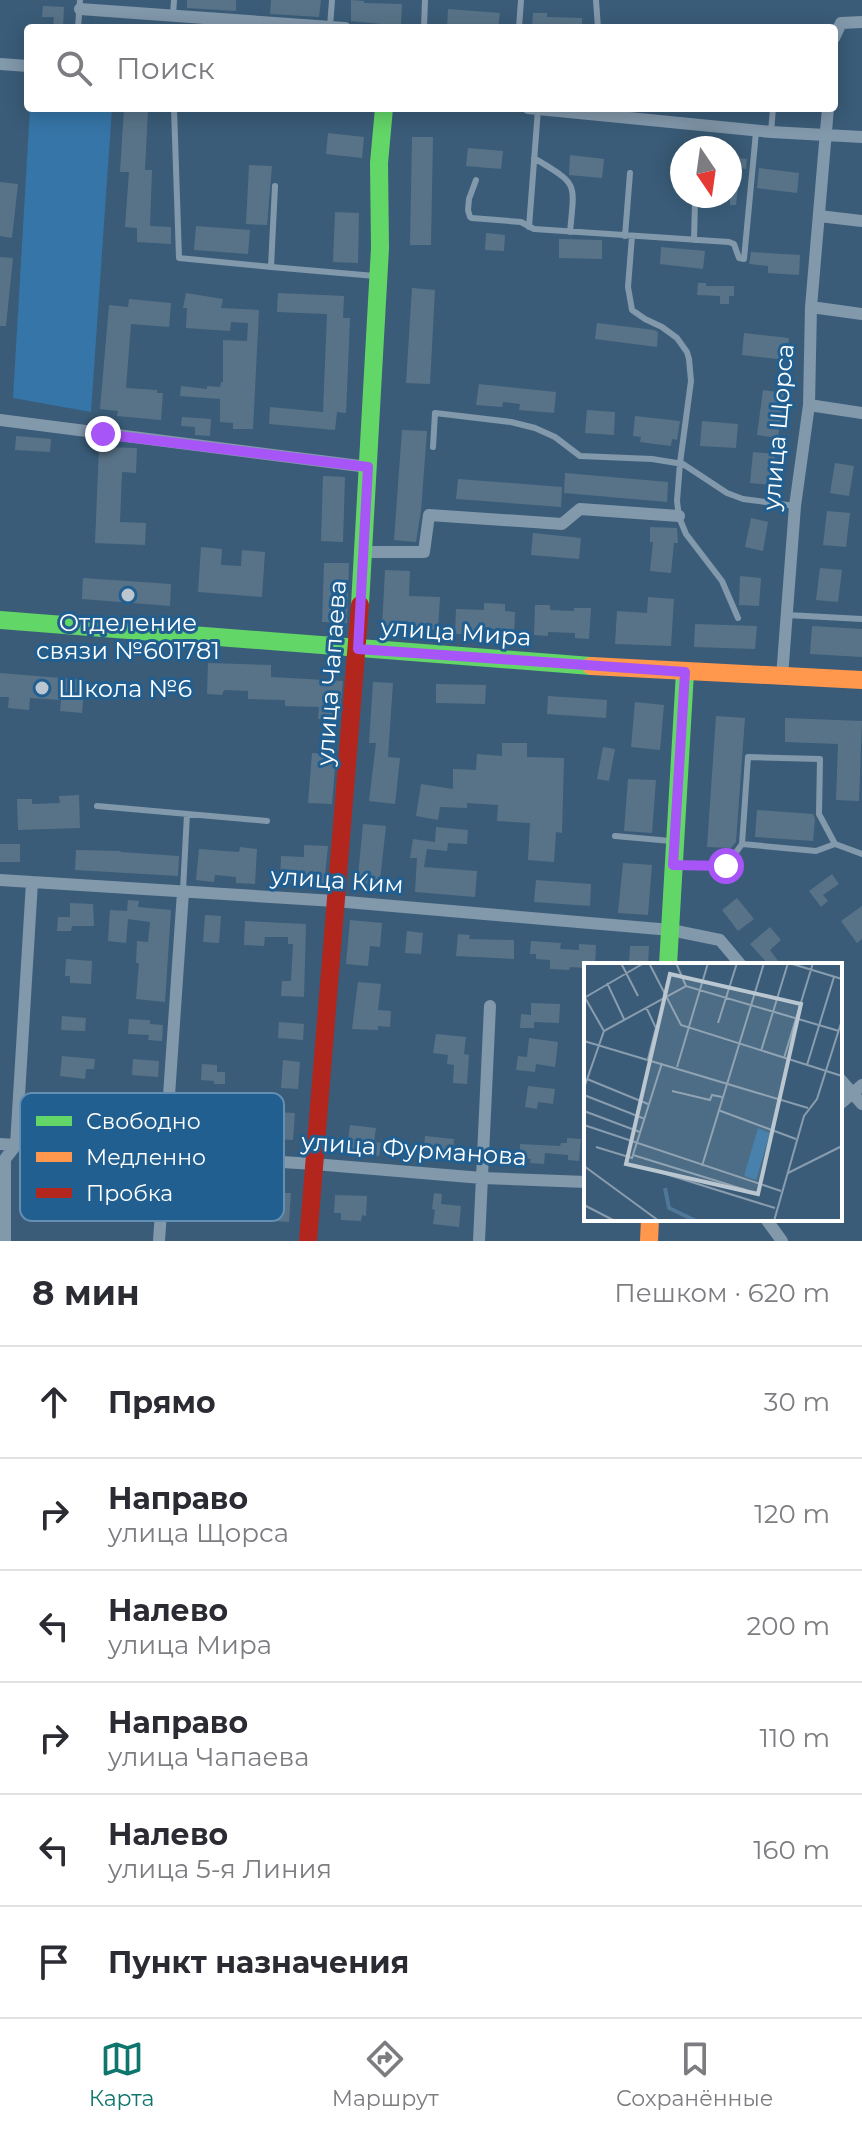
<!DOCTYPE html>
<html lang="ru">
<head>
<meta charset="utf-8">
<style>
	body { margin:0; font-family:Montserrat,sans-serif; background:#f7f7f7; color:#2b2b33 }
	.compass { position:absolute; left:670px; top:136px; width:72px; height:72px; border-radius:50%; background:#fff; box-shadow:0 4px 20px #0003; rotate:167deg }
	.stop { position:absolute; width:24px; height:24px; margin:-18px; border:6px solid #a855f7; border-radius:50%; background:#fff }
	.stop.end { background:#a855f7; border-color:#fff; box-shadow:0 2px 8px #0008 }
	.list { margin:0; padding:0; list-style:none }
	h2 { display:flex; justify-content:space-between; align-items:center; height:104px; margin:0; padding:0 32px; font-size:34px }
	h2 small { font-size:26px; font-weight:400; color:#7c7c81 }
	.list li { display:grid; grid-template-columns:52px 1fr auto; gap:24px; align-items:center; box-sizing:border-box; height:112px; padding:0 32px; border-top:2px solid #e1e1e2 }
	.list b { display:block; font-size:30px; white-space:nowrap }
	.list p { margin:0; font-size:26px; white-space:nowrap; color:#7c7c81 }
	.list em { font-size:26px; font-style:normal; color:#7c7c81 }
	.icon { flex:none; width:44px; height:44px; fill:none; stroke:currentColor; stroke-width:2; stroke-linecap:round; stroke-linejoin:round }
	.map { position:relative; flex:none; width:862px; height:1241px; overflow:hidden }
	.search { position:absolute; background:#fff; box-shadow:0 4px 20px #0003; left:24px; right:24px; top:24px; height:88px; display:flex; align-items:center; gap:20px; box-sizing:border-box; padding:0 28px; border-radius:8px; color:#7c7c81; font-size:30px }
	.sheet { height:776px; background:#fff }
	nav { display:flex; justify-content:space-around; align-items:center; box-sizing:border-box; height:112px; border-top:2px solid #e1e1e2; background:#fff; font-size:22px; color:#7c7c81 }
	nav a { display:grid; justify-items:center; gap:4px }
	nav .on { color:#0f766e }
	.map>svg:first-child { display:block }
	.green { fill:#3675a7 }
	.building { fill:#587388 }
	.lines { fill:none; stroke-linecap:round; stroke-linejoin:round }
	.lane { stroke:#8298ab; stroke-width:6 }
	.street { stroke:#8298ab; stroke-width:12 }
	.fast { stroke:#63d668; stroke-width:18 }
	.slow { stroke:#ff974d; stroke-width:18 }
	.jam { stroke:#b3261e; stroke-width:18 }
	.route { stroke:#a855f7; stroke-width:10 }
	.poi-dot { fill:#bac6d0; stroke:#215f91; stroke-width:3 }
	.labels { text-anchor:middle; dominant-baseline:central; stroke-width:6; stroke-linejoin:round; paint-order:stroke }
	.street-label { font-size:24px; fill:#fff; stroke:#215f91 }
	.poi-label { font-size:24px; fill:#fff; stroke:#215f91 }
	.inset-river { fill:none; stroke:#4e779a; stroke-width:4 }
	.inset-road { fill:none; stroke:#899dae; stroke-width:2 }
	.view { fill:#bac6d0; fill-opacity:0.15; stroke:#bac6d0; stroke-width:4 }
	.inset-edge { fill:none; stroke:#fff; stroke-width:4 }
	.key { fill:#215f91; stroke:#648fb2; stroke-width:2 }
	.key-label { font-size:22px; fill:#fff }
</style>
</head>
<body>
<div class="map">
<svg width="862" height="1241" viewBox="0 0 862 1241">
	<rect width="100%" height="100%" fill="#3a5c78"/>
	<path class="green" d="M30,108H112L91,412L13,398Z"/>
	<path class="building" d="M187,0H236V11L187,8Z
		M271,0H321L319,17L270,14Z
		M351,0L364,1V3L402,4L401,26L351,21Z
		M43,6L64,7L63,28L53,27L54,17H42Z
		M448,9L500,13L498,28H447Z
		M533,13H547V17L582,18V28H532Z
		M124,108L148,110L145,170H152L150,226L171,227V244L137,242V228L125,227L129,172H120Z
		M328,133L364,137L362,158L326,154Z
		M412,137H433L431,245H410Z
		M468,148L503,151L501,169L466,166Z
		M570,155L604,159L602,178L569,175Z
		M730,157L747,159L746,169L740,168L736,205H730Z
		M249,165L272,166L267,225L246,224Z
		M759,168L799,173L797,193L757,188Z
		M0,182L18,184L12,238L0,236Z
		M335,212L359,213L358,263L333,262Z
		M196,226L250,230L248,254L194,250Z
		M486,233L505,235L504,251L485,250Z
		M559,239L602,240V259L559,258Z
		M661,247L705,251L703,269L660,264Z
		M751,252L800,255L799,275L768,273V266L749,264Z
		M0,257L13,258L6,326H0Z
		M698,283H706V286H734V296H729V304H720V296L697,295Z
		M412,288L435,290L430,384L406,383Z
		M186,293L223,299L221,308L259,310L253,429H233V423L220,422V399L180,396L181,386L207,389V386L220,387L221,382H223V340L247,341L248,323L231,322L230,331L186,328L187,308H183Z
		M278,293L344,296L343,318H350L346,413L337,412L335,430L269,424L270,407L323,412L327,314L277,312Z
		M129,299L171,303L169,327L131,324L126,388L157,390V393H163L161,420L117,416L118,411L100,409L109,305L128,307Z
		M597,323L654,330L658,332L657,347L595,339Z
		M744,333L789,338L787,360L742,355Z
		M479,384L556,392L554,413L519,410L520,404L503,402L502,407L476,405Z
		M763,390L784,393L778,438L757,435Z
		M587,410L615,412L614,435L585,433Z
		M635,416L680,421L677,440L672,439L671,446L640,442L641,437L633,436Z
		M182,417L211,419L210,436L195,435V427L181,426Z
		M702,421L738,424L736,448L700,446Z
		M402,430L427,431L421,511L416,542L394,540Z
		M16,436L51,439L50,452L15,450Z
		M99,447L137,448L136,473L122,472L120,522L146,523L145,545L95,543Z
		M753,452L775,454L772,485L750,483Z
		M835,463L854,466L849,496L830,493Z
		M565,473L668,482L667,502L564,493Z
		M323,476L345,477L343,542L321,541Z
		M458,479L562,487L561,507L456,499Z
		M827,511L850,513L846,547L823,545Z
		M751,518L768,522L763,551L745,547Z
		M650,527L677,528L678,543H674L671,573L650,571L653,542H650Z
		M533,533L581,538L579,559L531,555Z
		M201,547L222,549L221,565L241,566L242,550L265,552L262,597L198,592Z
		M324,563H349L347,623L322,622Z
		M820,568L842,570L838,602L816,600Z
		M385,570L410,571L409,596L440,597L438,630L382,627Z
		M740,576L761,578L759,606L739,605Z
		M83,578L171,584L170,606L82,599Z
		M648,597L674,599L671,646L615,644L617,611L647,613Z
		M484,603L505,604V611L515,612L514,635H501V629L474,628V634H455L456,609L484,610Z
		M535,605H550V610L574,611V608H591L589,639L575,638V633L548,632V636L534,635Z
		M695,624L757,626L755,649L694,647Z
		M812,626L862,629V657L810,654Z
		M208,663L271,665V677L343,681L339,720L318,719L319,707L285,706V700L248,699V691L224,690L222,695L207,694Z
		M0,673L85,680L82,713L60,711L61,700L30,698L29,710L8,708L9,697H0Z
		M373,682L393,683L388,757L400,758L395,804L369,801L376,743H369Z
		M436,684L486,685L485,704L436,703Z
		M548,696L607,700L606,718L547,714Z
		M635,702L664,705L660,750L631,747Z
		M716,716L745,718L736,842L731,848L707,847Z
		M785,718L862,721L859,801L836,800L838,744L785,742Z
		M502,743H527V757L564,758L562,833L556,832L554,862L528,860L530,823L497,821L498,805L467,803V808L440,807L438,820L416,816L421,784L453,789V769L476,770L477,754L502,756Z
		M603,747L615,749L609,781L597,779Z
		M312,753L336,755L332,804L308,803Z
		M628,779L656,780L652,833L624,831Z
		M79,795L80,828L18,830L17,799H32V804L60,803L59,796Z
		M757,810L813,814L815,819L813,841L755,837Z
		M363,824L386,826L379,889L357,887Z
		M436,827L468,830L467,844L448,843L447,851L427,849L424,867L477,871L475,897L415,892L417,858H410L413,839L435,842Z
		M0,844H20V862H0Z
		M304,845L328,846L324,885L280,883L281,856L304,857Z
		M240,847L257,849L255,884L236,883V877L215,875L214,882L196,880L199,849L239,852Z
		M76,850L121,851L120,852L179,856L178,876L75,870Z
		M623,863L652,865L648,915L618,913Z
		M832,874L839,884L823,895L828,901L821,907L809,891Z
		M536,880L591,884L590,906L534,902Z
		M737,898L754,919L738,931L722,910Z
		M128,900L139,901L138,907L171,910L165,1002L136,999L139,963H136L137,941L148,942L150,922L128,919L126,943L108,941L110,910L127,911Z
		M70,903L93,904L94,926H72L71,931H57L58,917H70Z
		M862,906V939L857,943L841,921Z
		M205,915L221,916L219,943L203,942Z
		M350,920L382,923L380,947L370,946L368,966L346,964Z
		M245,921L306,924L304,997L281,996L282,981H291L293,944H288V937H265L264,946L244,945Z
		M770,927L781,940L770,950L781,965H769L750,944Z
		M407,931L423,933L421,954L405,953Z
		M458,934L470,935L469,939L514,940V959L456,956Z
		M531,941L561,943L560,949L579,950V944L596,945L595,965H586V968L570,967L569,970L550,969V960L536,959V954H530Z
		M630,946H649L648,965L629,964Z
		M66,959L92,961L91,984L70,983V976H65Z
		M358,982L381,984L378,1010L391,1011L390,1027L378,1026V1030L352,1029Z
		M531,1003L560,1004L559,1023L534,1022V1028H520L521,1014L531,1015Z
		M62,1016L86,1018L85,1031L61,1030Z
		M129,1019L150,1020V1024L163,1025L162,1041L148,1040L149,1035L128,1034Z
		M279,1022L304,1024L303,1040L278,1038Z
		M436,1034L466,1037L464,1054L469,1055L467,1084L453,1083L454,1065L447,1064L448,1055L433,1053Z
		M529,1038L558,1042L555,1067L536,1064L535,1072L516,1070L518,1056L527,1057Z
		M62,1056L95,1059L94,1069H86L85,1079L60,1076Z
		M133,1059L159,1061L158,1077L132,1075Z
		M283,1060L300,1062L298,1089L281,1088Z
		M202,1064L217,1065V1072H225V1084H214V1081L201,1080Z
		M528,1086L555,1089L553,1104L538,1102L537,1109L525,1107Z
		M274,1112L295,1113L293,1140L273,1139Z
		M350,1125L376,1128L374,1142L381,1143L379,1156L365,1154L366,1150L347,1148Z
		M425,1136L454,1139L453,1152L424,1149Z
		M567,1138L581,1139L579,1161L568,1160V1155L545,1153L544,1164L530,1163L531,1159L520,1158V1144L560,1146L561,1143H567Z
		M277,1193H291L289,1222L272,1221L273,1211H276Z
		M434,1193L442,1194L441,1204L461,1206L459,1227L433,1224L435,1210L432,1209Z
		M335,1195L367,1196L366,1216L362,1215L361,1221L341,1220V1213H334Z"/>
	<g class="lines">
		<path class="lane" d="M596,0L598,28
			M173,15L174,0
			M330,27L332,0
			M78,28L80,0
			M424,28L425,0
			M519,28L521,0
			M174,108L179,258L271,267
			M771,132L773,108
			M534,158C578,185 575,180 570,232
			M476,180L469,199L468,210L470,217L472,218L521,222L534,229L729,242L734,244L739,258L744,259
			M275,186L271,267L375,276
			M529,227L538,109
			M625,236L630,173
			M632,236L628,287L632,310L645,319L662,327L677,338L687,352L689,359L691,381L680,463L677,501L679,517L686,534L722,581L738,618
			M694,240L695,202
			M744,259L756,132
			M433,447L435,413L511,422L535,428L555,437L580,456L652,459L683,464L727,493L743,499L795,506
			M787,615L862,619
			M97,806L267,821
			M615,836L671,841
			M742,844L748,757L820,759L819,814L835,844
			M676,865L726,866L742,844L816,851L835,844L862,854
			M183,890L187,814"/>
		<path class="street" d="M80,9L345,28
			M834,38L841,23L862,22
			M0,64L28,66
			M528,108L771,132L862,137
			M819,216L862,221
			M811,307L862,314
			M809,405L862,413
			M0,420L368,467
			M364,552H424L429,515L562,524L580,509L679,516
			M782,677L795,506L809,405L811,307L828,108
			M0,880L335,901L671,930L720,940L741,965
			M840,1079L862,1104
			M840,1104L862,1085
			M0,1144L314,1164L482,1178L586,1182
			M766,1219L782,1241
			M5,1241V1159L16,1145L32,882
			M159,1241L183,892
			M479,1241L490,1006"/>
		<path class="fast" d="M360,605L380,248L379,163L384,108
			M0,620L591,666
			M668,965L685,672"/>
		<path class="slow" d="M591,666L862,680
			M649,1241L650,1219"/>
		<path class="jam" d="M308,1241L360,605"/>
	</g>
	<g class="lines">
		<path class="route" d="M103,434L368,467L358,649L685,672L673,865L726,866"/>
	</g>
	<g class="poi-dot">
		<circle cx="128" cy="595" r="8"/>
		<circle cx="42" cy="688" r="8"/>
	</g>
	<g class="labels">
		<g class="street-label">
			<text transform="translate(778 427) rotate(-85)">улица Щорса</text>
			<text transform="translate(456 632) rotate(4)">улица Мира</text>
			<text transform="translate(331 673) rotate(-86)">улица Чапаева</text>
			<text transform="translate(337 880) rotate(4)">улица Ким</text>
			<text transform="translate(414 1149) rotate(4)">улица Фурманова</text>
		</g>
		<g class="poi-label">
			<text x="128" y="622">Отделение<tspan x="128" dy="28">связи №601781</tspan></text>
			<text x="58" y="688" text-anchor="start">Школа №6</text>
		</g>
	</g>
	<g transform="translate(584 963)">
		<rect width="258" height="258" fill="#3a5c78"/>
		<path d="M174,165L186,170L172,217L160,213Z" fill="#3675a7"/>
		<path class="inset-river" d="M81,225L85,245L112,258"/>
		<path class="inset-road" d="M37,0L54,33M65,0L97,62L258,113M92,0L102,23M205,0L258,16M23,20L40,56M0,33L20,68M0,35L60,0M62,44L72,65L64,96M134,60L153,0M0,78L224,145M177,88L204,0M200,95L229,0M223,102L250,14M93,104L124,0M3,116L64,141M0,125L20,68L102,23L255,68M88,128L126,137L128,132L138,134M0,132L61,156M134,147L212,176M0,148L56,169M0,162L197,228M12,184L48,195L78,100M49,192L162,227M0,203L75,258M118,203L180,0M72,208L191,245M204,210L258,183M0,242L31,258M190,258L220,153L233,136L258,57"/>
		<path class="view" d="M86,11L217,41L174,231L42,201Z"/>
		<rect width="258" height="258" class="inset-edge"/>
	</g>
	<rect x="20" y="1093" width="264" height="128" rx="12" class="key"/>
	<rect x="36" y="1116" width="36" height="10" fill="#63d668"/>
	<rect x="36" y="1152" width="36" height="10" fill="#ff974d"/>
	<rect x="36" y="1188" width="36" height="10" fill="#b3261e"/>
	<g class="key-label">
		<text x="86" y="1129">Свободно</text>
		<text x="86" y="1165">Медленно</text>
		<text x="86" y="1201">Пробка</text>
	</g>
</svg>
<svg class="compass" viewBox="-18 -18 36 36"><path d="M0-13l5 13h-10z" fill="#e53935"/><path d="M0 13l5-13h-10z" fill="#7c7c81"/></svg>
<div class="stop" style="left:726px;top:866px"></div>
<div class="stop end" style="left:103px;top:434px"></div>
<div class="search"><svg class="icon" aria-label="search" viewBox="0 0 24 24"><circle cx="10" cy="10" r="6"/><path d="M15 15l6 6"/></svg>Поиск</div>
</div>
<section class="sheet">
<h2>8 мин<small>Пешком · 620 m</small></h2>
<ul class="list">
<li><svg class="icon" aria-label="ahead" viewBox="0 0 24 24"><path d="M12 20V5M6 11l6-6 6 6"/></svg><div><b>Прямо</b></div><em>30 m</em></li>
<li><svg class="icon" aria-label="right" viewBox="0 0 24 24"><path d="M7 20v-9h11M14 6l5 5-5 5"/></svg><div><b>Направо</b><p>улица Щорса</p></div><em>120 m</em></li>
<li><svg class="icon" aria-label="left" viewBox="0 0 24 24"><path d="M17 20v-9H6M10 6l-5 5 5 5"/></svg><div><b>Налево</b><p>улица Мира</p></div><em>200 m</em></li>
<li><svg class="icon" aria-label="right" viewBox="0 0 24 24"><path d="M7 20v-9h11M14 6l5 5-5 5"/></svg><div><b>Направо</b><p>улица Чапаева</p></div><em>110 m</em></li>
<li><svg class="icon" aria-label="left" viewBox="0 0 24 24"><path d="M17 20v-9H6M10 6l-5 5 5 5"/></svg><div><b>Налево</b><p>улица 5-я Линия</p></div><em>160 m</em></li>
<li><svg class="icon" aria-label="arrive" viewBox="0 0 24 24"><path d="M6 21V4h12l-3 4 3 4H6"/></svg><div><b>Пункт назначения</b></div></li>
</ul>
</section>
<nav>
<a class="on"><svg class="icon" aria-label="map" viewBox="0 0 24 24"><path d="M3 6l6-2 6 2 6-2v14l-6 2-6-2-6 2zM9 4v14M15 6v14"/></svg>Карта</a>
<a><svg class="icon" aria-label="directions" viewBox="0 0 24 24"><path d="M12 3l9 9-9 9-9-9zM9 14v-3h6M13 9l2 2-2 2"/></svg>Маршрут</a>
<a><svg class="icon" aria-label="saved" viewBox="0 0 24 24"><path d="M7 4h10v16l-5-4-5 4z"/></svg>Сохранённые</a>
</nav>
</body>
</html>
